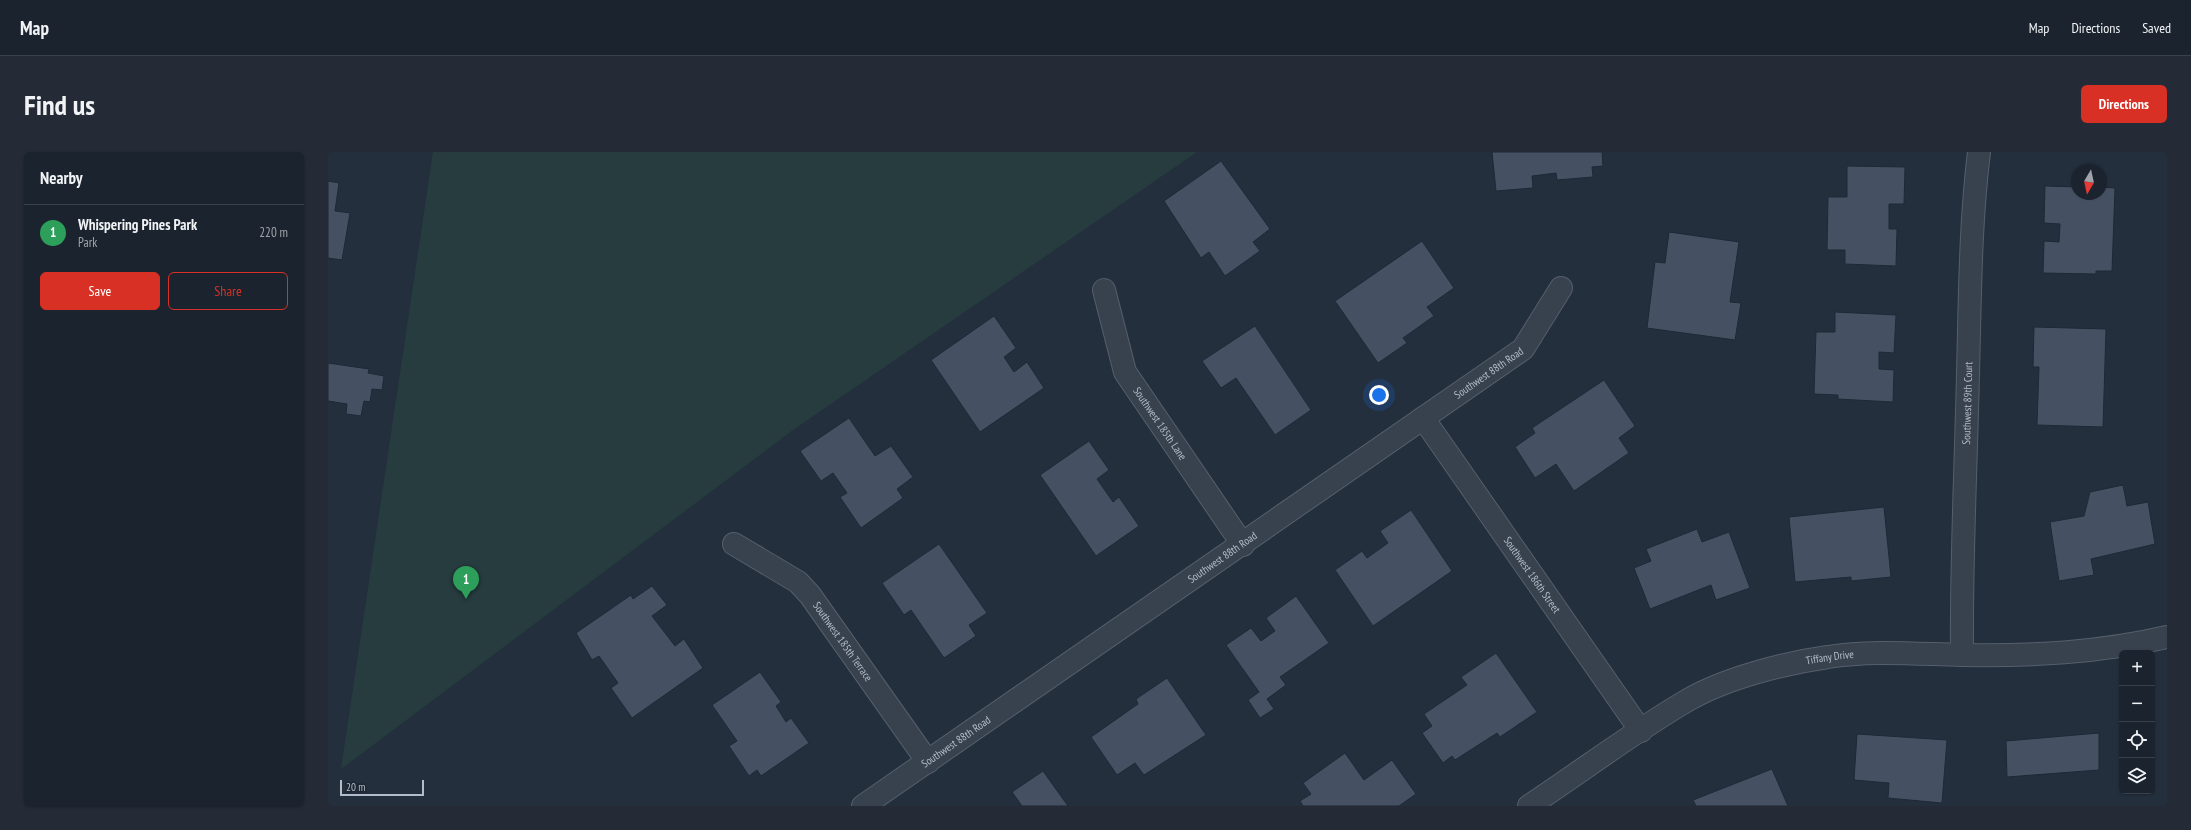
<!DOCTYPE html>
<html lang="en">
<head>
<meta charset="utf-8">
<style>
	body { margin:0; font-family:"PT Sans Narrow",sans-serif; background:#242b36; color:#f1f3f6 }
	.controls { position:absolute; right:12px; bottom:12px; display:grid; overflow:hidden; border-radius:6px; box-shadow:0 1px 3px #0004 }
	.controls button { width:36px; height:36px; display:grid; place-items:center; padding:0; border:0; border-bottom:1px solid #39404a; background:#1b232e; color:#f1f3f6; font:20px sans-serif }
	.compass { position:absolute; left:1743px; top:12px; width:36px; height:36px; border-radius:50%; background:#1b232e; box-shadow:0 1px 3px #0004; rotate:189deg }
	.scale { position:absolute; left:12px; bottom:10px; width:84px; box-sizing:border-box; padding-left:4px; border:2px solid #b4bcc9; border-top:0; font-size:11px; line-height:14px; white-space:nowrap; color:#b4bcc9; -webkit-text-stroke:3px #1d2633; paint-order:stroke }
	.you { position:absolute; left:1051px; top:243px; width:14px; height:14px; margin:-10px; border:3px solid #fff; border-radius:50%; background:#1a73e8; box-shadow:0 0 0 6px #1a73e833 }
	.badge { display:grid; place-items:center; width:26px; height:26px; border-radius:50%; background:#d93025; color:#fff; font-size:13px; font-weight:700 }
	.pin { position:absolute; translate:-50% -33px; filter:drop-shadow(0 1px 2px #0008) }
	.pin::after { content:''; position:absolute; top:21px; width:14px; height:12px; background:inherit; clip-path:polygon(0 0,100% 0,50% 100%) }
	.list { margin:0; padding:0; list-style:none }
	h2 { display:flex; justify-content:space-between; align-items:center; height:52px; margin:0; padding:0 16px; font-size:17px }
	h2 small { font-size:13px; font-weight:400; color:#a0a4aa }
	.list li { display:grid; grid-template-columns:26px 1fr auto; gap:12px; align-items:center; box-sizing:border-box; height:56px; padding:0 16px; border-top:1px solid #39404a }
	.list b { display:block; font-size:15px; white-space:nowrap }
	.list p { margin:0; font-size:13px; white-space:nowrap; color:#a0a4aa }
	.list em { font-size:13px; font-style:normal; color:#a0a4aa }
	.actions { display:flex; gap:8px; padding:12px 16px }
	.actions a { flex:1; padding:9px 0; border:1px solid #d93025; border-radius:6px; text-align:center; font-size:14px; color:#d93025 }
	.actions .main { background:#d93025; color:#fff }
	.icon { flex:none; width:22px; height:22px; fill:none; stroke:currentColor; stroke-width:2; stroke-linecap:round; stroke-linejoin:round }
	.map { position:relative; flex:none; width:1839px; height:654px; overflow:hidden; border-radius:6px }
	header { display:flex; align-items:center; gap:24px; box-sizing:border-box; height:56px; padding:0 20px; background:#1b232e; border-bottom:1px solid #39404a }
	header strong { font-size:19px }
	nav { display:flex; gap:22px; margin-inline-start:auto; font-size:14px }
	.intro { display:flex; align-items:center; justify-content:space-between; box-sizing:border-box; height:96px; padding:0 24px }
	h1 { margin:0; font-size:28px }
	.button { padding:10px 18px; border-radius:6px; background:#d93025; color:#fff; font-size:14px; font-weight:700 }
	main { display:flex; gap:24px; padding:0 24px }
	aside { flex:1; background:#1b232e; border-radius:6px; box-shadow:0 1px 3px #0004 }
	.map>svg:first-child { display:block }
	.green { fill:#263c3f }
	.building { fill:#455162; stroke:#1f2835 }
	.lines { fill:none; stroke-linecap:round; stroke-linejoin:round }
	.minor-casing { stroke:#565f6c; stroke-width:24 }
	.minor { stroke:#38414e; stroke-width:22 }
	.labels { text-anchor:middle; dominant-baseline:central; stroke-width:3; stroke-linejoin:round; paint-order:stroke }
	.street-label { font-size:11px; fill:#b4bcc9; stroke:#1d2633 }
</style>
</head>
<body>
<header>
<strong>Map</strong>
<nav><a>Map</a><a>Directions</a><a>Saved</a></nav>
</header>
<div class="intro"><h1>Find us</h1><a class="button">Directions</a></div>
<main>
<aside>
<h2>Nearby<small></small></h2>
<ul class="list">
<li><span class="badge" style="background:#2e9e5b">1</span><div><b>Whispering Pines Park</b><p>Park</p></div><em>220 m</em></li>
</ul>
<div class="actions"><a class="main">Save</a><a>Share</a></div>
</aside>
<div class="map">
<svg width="1839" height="654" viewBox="0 0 1839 654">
	<rect width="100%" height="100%" fill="#242f3e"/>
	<path class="green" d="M105,0H869L465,278L13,617Z"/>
	<path class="building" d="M1164,0H1274L1275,14L1264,15L1265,25L1229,28L1228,21L1204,24L1205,36L1168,39Z
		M893,9L942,77L925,90L932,99L897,124L881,100L873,106L836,49Z
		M1519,14L1577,15L1576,52H1561V77H1569L1568,114L1517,112V98H1499L1500,45H1519Z
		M0,29L11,31L7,59L22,61L14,108L0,106Z
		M1717,34L1749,35V42H1773V35L1787,36L1784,119H1768V122L1715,121L1716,89L1731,90L1732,72L1716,71Z
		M1341,80L1411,90L1402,150L1413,151L1407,188L1319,176L1327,110L1337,111Z
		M1094,89L1126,136L1099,155L1106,164L1075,186L1079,191L1050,211L1007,149Z
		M1507,160L1568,163L1566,201L1551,200V217L1566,218L1565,250L1510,247V243L1486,242L1488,180H1507Z
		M666,164L688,196L676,205L686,220L699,210L716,236L652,280L603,208Z
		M927,174L983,258L947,283L908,226L893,236L874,209Z
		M1706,175L1778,177L1775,275L1709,273L1711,215H1705Z
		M0,211L41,217L40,221L56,224L54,238L44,237L42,250L36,249L33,264L18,262L19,252L0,249Z
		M1276,228L1307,274L1291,286L1301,301L1246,339L1228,312L1207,326L1187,295L1207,281L1204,276Z
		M521,266L547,304L563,294L585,325L569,337L575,346L533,376L512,345L519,341L505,321L493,329L472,299Z
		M761,289L781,318L769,327L785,350L791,345L811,374L768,404L712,323Z
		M1795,333L1799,354L1820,350L1827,392L1763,407L1766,423L1731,429L1722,370L1756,364L1762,340Z
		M1556,355L1563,425L1523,429V425L1467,430L1461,365Z
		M1083,358L1124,419L1045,474L1007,418L1034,399L1039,406L1060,391L1052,379Z
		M1369,377L1374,390L1401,380L1422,436L1388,448L1383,433L1322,457L1306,416L1323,409L1318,397Z
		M611,392L659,461L641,473L648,484L616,506L583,458L576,463L554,431Z
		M324,434L339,453L324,464L347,494L356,487L375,516L304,566L283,536L290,531L271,504L264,508L248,481L303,443L305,447Z
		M968,444L1001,491L952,525L958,533L939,547L946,557L932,566L920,548L931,540L898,493L923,476L933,489L947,479L938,466Z
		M1168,501L1209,560L1172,585L1169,581L1127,608L1124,604L1115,611L1094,581L1104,574L1096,562L1139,533L1133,525Z
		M432,520L453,550L448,554L458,570L463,566L481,591L433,624L429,618L421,624L401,594L409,589L384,553Z
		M839,526L878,583L816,623L807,611L789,623L763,585L810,552L808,547Z
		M1771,581V618L1679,625L1678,589Z
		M1529,582L1619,588L1614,651L1560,646L1561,631L1526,628Z
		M1017,601L1036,628L1064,608L1088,642L1071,654H975L972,649L983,642L975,631Z
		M1444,617L1460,654H1368L1365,648Z
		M715,619L740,654H694L684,640Z"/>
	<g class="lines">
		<g class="minor-casing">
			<g id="minor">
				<path id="s1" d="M776,138L797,220L915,393"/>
				<path id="s2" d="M1095,266L1313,579"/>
				<path id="s3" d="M406,392L470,430L482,443L600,610"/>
				<path id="s4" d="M1634,503C1633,409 1638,315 1640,221C1642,148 1642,73 1651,0"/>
				<path id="s5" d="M535,654L1195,197L1233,136"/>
				<path id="s6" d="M1201,654C1254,619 1305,580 1360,548C1398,526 1457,511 1500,505C1543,498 1589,502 1633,503C1702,504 1771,501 1839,485"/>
			</g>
		</g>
		<use href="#minor" class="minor"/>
	</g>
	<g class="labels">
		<g class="street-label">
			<text stroke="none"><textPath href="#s5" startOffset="761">Southwest 88th Road</textPath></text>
			<text stroke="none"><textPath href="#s4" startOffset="252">Southwest 89th Court</textPath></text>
			<text stroke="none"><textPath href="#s1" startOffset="147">Southwest 185th Lane</textPath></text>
			<text stroke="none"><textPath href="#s5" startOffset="437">Southwest 88th Road</textPath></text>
			<text stroke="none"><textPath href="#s2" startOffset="191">Southwest 186th Street</textPath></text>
			<text stroke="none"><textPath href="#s3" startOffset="149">Southwest 185th Terrace</textPath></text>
			<text stroke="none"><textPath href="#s6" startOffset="340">Tiffany Drive</textPath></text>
			<text stroke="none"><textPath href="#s5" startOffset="113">Southwest 88th Road</textPath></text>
		</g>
	</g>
</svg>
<div class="controls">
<button>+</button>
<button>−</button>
<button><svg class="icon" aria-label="locate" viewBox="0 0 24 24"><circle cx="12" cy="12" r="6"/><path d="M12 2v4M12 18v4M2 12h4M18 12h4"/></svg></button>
<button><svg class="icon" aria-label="layers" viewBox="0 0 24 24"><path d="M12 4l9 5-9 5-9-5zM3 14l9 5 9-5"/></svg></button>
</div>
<svg class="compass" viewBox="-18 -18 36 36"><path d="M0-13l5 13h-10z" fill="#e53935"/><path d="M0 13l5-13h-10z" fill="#a0a4aa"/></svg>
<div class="scale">20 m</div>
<div class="you"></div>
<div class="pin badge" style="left:138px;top:447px;background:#2e9e5b">1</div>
</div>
</main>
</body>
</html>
